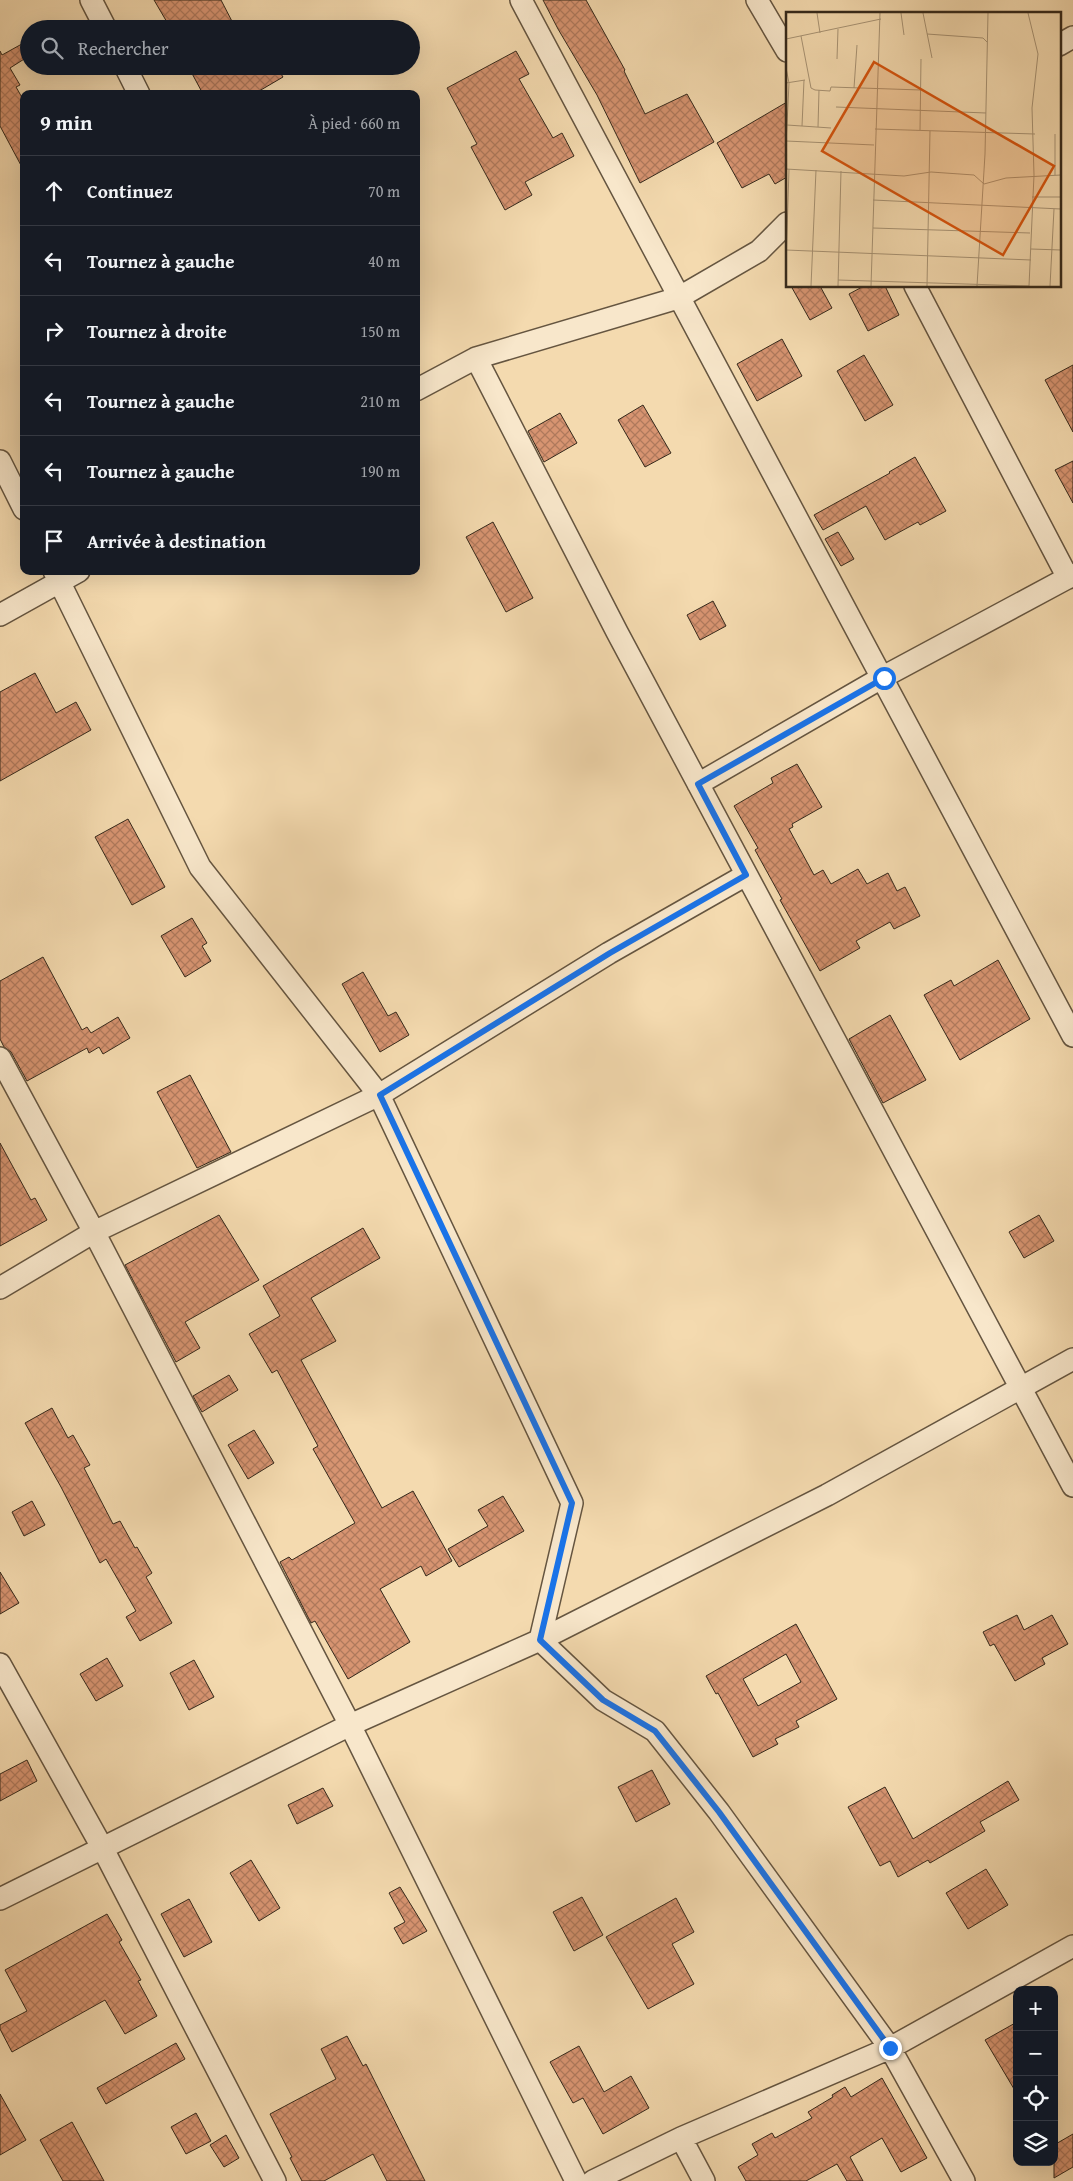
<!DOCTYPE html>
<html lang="fr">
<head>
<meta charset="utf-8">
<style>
	body { margin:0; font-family:"Gentium Book Plus",serif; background:#242831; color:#f1f3f6 }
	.controls { position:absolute; right:15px; bottom:15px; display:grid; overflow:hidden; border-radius:10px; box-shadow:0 5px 20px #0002 }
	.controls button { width:45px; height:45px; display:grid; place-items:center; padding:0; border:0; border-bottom:1px solid #363941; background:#171b24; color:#f1f3f6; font:25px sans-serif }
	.stop { position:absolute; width:15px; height:15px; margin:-11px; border:4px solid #1a73e8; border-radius:50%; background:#fff }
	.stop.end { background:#1a73e8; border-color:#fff; box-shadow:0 1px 5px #0008 }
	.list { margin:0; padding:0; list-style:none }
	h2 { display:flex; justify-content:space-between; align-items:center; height:65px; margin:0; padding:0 20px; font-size:21px }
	h2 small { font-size:16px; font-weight:400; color:#9ea1a6 }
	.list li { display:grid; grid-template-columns:32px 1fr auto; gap:15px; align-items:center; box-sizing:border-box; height:70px; padding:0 20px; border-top:1px solid #363941 }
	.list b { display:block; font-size:19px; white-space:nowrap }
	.list em { font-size:16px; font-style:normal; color:#9ea1a6 }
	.icon { flex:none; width:28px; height:28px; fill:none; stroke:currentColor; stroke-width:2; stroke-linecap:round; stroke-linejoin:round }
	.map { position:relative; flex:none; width:1073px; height:2181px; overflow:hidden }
	.search { position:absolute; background:#171b24; box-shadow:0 5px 20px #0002; left:20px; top:20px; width:400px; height:55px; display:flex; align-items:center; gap:12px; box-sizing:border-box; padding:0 18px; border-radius:28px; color:#9ea1a6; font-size:19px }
	.panel { position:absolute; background:#171b24; box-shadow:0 5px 20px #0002; left:20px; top:90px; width:400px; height:485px; border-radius:10px }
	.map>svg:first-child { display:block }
	.building { fill:url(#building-cross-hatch); stroke:#35291b; fill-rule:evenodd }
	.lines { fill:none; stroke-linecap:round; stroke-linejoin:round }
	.minor-casing { stroke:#655540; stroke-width:24 }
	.minor { stroke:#f8e7cb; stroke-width:21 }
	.route { stroke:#1a73e8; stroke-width:6 }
	.inset-road { fill:none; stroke:#a89374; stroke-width:1 }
	.view { fill:#d6540e; fill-opacity:0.15; stroke:#d6540e; stroke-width:2.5 }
	.inset-edge { fill:none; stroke:#35291b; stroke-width:2.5 }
</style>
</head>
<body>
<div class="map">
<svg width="1073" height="2181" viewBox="0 0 1073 2181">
	<defs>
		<pattern id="building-cross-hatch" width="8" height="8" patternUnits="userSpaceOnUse" patternTransform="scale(1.25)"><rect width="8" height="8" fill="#d79471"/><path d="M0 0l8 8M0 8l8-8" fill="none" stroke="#af795c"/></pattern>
	</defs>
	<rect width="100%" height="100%" fill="#f4daaf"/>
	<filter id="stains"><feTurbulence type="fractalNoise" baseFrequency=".004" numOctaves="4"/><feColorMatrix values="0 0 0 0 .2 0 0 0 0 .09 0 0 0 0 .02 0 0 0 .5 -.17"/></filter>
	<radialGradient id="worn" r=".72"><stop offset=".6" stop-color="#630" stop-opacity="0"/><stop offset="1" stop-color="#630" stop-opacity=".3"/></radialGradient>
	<path class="building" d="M154,0H221L236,29H171Z
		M543,0H586L625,70L624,71L645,114L687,94L714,142L640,183L597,95L558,29Z
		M29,40V56L10,68L20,85L16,87L24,101V171L0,126V51L2,55Z
		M516,51L529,74L519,79L553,138L562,133L574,156L525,182L532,195L505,210L471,147L477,144L447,88Z
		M188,66H276L283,77L254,94H203Z
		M787,102V177L775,184L769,174L742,188L717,143Z
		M791,286H820L832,308L810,320Z
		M864,286H885L899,315L868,331L849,294Z
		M782,339L802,376L757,401L737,364Z
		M864,355L893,405L865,421L837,371Z
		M1073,365V432L1045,380Z
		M643,405L671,453L645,467L618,420Z
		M560,413L577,443L544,462L528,431Z
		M915,457L946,511L920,525L918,522L885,540L866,506L823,530L814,515L890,473L889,472Z
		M1073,461V503L1055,470Z
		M493,522L533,598L506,612L466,537Z
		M838,532L854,559L841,566L825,539Z
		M713,601L726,626L700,640L687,615Z
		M35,673L56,713L76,702L91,730L0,781V692Z
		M797,764L822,807L792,824L793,827L789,829L814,875L823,870L831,884L858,869L867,884L888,873L897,891L905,887L920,916L894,929L890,922L856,941L860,948L820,971L780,900L782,899L755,850L758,848L734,806L773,783L771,778Z
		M128,819L165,887L132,905L95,837Z
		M192,918L207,943L202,946L211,961L185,977L161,936Z
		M43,957L82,1030L87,1027L91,1033L118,1017L130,1038L103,1054L99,1047L89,1053L87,1048L27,1081L11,1052L4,1047L0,1039V981Z
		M998,960L1030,1019L960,1060L924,995L951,980L954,986Z
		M363,972L388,1016L396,1012L409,1035L380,1052L342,984Z
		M890,1015L926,1080L883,1103L849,1039Z
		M190,1075L231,1152L197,1168L157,1092Z
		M0,1143L31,1200L35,1198L47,1220L0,1246Z
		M219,1215L259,1280L185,1322L200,1348L176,1362L125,1265Z
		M1039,1215L1054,1241L1024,1258L1009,1232Z
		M363,1228L380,1258L311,1298L336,1341L301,1360L382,1508L413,1491L452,1561L426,1576L421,1566L380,1589L410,1642L348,1679L315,1621L311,1623L280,1562L289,1557L292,1560L355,1523L313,1449L318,1446L277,1370L272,1373L249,1334L280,1316L263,1286Z
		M229,1375L238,1390L202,1412L193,1396Z
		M52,1408L68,1438L73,1435L90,1465L84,1468L113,1524L120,1521L135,1548L137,1547L152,1573L146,1577L172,1623L140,1641L126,1617L136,1611L106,1559L100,1563L61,1487L25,1423Z
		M254,1430L274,1463L248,1479L228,1445Z
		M503,1496L524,1531L459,1567L448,1549L488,1526L478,1510Z
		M32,1501L45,1525L24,1536L12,1512Z
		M0,1572L19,1603L0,1614Z
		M1017,1615L1024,1630L1052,1615L1068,1644L1042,1658L1045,1664L1015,1681L994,1644L990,1646L983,1632Z
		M796,1624L837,1699L796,1721L799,1727L775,1739L778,1744L753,1757L718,1693L716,1694L706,1676ZM786,1654L801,1682L758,1706L743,1679Z
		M107,1658L123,1686L96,1701L80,1674Z
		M194,1660L214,1697L189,1710L170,1673Z
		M27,1760L37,1781L0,1801V1774Z
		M652,1770L670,1804L636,1822L618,1787Z
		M1008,1781L1019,1800L980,1822L985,1831L930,1863L928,1860L898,1877L890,1861L880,1866L848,1807L885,1787L913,1839Z
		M323,1788L333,1806L297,1824L288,1805Z
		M251,1860L280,1908L259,1921L230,1873Z
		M986,1869L1008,1905L968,1929L946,1893Z
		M400,1887L427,1931L403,1944L394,1928L405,1922L389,1893Z
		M582,1897L603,1935L574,1951L553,1912Z
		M676,1898L694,1932L672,1944L694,1984L648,2009L606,1937Z
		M189,1899L212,1942L184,1957L161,1914Z
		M107,1914L122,1940L119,1942L141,1980L138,1981L157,2016L125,2034L105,2000L12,2052L0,2029V2025L27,2011L5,1970Z
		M1017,2022V2094L985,2040Z
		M347,2036L363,2066L366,2064L425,2181H387L373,2154L324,2181H302L290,2158L292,2157L270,2114L336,2079L321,2049Z
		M176,2043L185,2059L106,2104L97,2088Z
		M579,2046L604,2092L631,2076L649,2108L603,2134L583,2098L573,2103L550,2062Z
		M882,2078L927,2158L901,2172L882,2138L850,2157L863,2181H847L837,2164L806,2181H746L738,2167L758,2155L752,2144L772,2133L775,2138L812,2118L808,2112L833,2097L832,2095L845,2087L851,2097Z
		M0,2094L26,2140L0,2155Z
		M196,2113L211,2141L186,2154L171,2127Z
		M72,2122L104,2181H63L40,2140Z
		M1073,2134V2167L1054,2178V2145Z
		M226,2135L239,2158L224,2167L210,2145Z"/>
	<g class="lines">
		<g class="minor-casing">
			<path id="minor" d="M91,0L106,29
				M521,0C703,347 890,690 1073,1036
				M757,0L787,51
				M1059,45L1073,37
				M125,66L139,94
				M915,286L1068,578
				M476,358L617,632L1073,1486
				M416,390L476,358L678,298L759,251L787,223
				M0,461L24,509
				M54,571L200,867L379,1095L572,1503L540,1640L603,1700L655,1731L719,1812L890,2048L964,2181
				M0,615L79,571
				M698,784L883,677L1073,575
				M0,1058L94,1232L350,1725L576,2181
				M0,1288L94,1232L379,1095L609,953L746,875
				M0,1664L103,1849L275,2181
				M0,1899L350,1725L540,1640L827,1495L1073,1359
				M681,2138L704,2181
				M593,2181L681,2138L890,2048L1073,1946"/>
		</g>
		<use href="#minor" class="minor"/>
	</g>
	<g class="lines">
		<path class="route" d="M884,678L698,784L746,875L610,953L380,1095L572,1503L540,1640L603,1700L655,1731L719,1812L890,2048"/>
	</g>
	<g transform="translate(786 12)">
		<rect width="275" height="275" fill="#f4daaf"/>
		<path class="inset-road" d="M31,1L34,21M115,1L118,23M137,1L146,46M242,1L252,42L246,96L248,163L243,274M141,22L197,26L201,30M15,24L25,76L29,78L44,79L45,75L135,78M0,27L95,7M51,47L52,17M0,56L3,71L0,133M0,71L19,68M68,76L71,33M50,95L200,101M1,113L45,116M16,114L18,68M32,115L33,78M89,117L249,122M134,118L135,47M0,129L88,133M0,157L118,164L145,160L188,163L198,172L220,166L275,163M269,163V122M246,185H275M87,188L275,197M87,216L244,221M245,237L275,238M0,238L245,248M0,252L3,157M52,268L243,274M25,274L30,158M52,274L55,159M85,274L94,1M141,274L144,119M191,274L199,142L202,1M264,274L268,197"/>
		<path class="view" d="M88,50L268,154L217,243L36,139Z"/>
		<rect width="275" height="275" class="inset-edge"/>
	</g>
	<rect width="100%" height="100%" filter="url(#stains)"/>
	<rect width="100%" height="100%" fill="url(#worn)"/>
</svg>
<div class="controls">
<button>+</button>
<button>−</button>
<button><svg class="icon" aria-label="locate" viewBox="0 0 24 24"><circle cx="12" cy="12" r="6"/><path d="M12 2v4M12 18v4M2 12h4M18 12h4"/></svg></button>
<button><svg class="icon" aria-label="layers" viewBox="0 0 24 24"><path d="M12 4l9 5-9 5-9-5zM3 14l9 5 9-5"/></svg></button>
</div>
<div class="stop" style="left:884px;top:678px"></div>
<div class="stop end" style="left:890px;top:2048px"></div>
<div class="search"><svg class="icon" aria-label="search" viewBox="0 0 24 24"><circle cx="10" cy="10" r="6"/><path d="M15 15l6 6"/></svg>Rechercher</div>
<section class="panel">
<h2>9 min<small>À pied · 660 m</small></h2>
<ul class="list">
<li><svg class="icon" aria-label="ahead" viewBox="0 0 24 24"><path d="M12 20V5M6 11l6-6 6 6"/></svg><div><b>Continuez</b></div><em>70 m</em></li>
<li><svg class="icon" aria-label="left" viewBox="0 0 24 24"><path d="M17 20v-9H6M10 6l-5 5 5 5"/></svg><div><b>Tournez à gauche</b></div><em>40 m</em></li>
<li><svg class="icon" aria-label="right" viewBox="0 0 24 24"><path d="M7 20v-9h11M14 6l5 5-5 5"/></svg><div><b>Tournez à droite</b></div><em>150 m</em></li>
<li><svg class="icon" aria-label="left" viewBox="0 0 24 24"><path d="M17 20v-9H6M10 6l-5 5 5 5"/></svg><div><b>Tournez à gauche</b></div><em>210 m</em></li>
<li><svg class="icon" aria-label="left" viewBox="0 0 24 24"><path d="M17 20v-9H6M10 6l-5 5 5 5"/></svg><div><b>Tournez à gauche</b></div><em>190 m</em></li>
<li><svg class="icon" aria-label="arrive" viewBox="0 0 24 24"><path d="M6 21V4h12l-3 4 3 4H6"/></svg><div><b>Arrivée à destination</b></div></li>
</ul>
</section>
</div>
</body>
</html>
